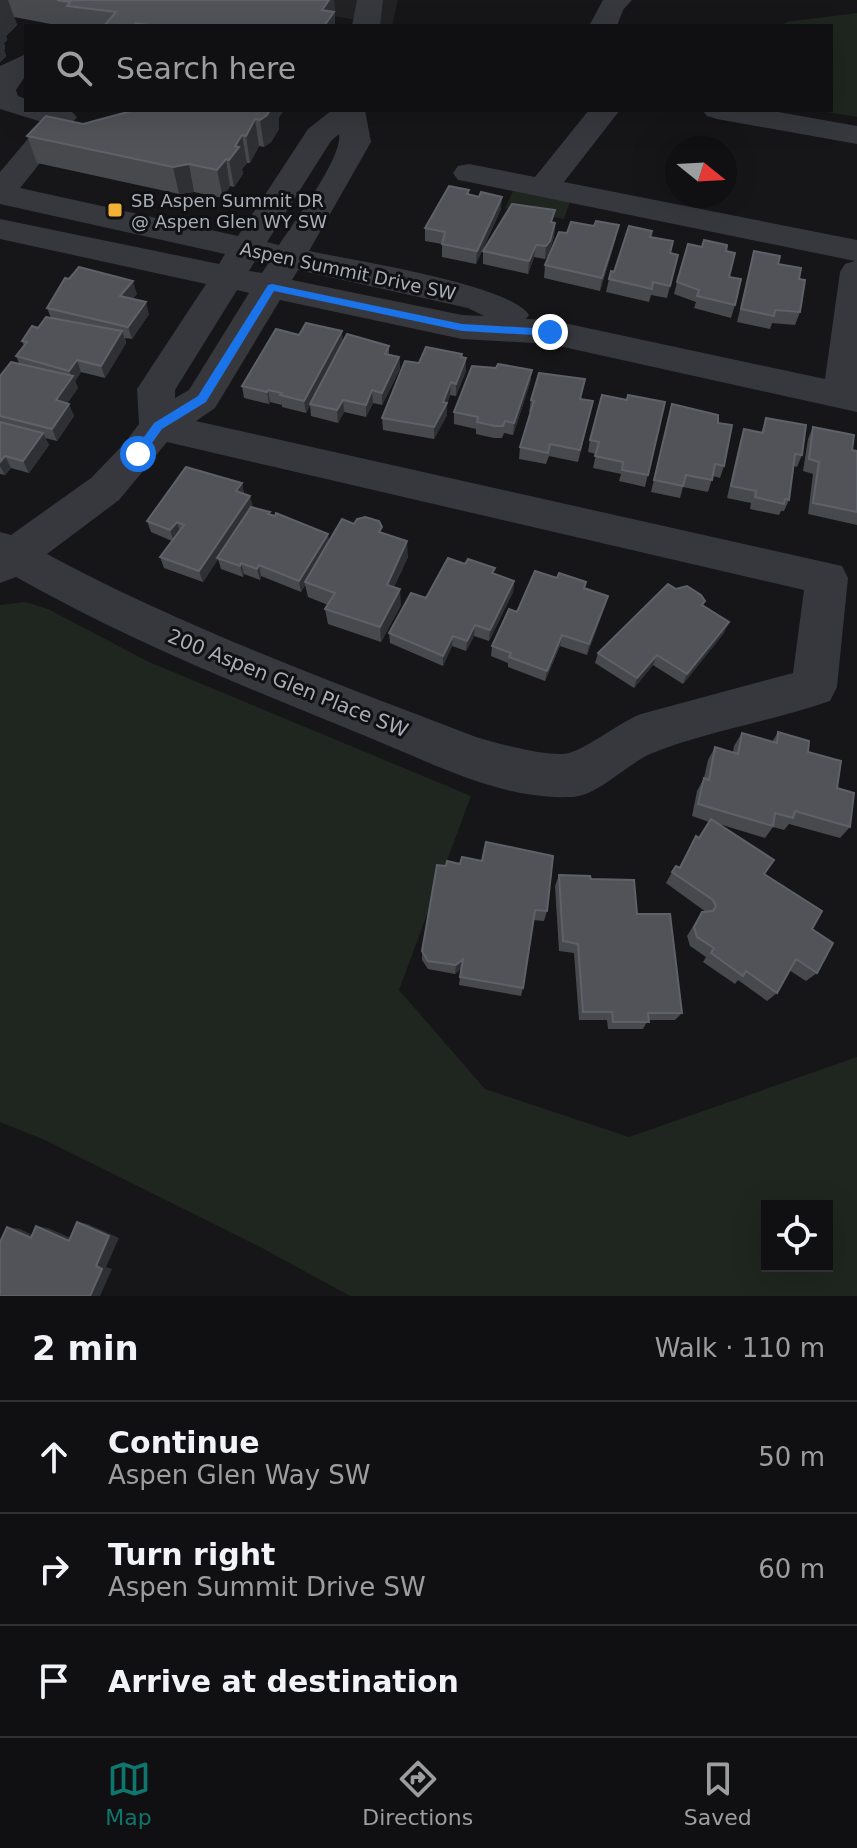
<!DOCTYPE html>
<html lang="en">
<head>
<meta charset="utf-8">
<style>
	body { margin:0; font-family:"DejaVu Sans",sans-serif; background:#1e1e20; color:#f1f3f6 }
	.controls { position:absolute; right:24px; bottom:24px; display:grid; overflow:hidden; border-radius:0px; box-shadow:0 8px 32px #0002 }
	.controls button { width:72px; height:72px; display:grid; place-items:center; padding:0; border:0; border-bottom:2px solid #303032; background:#101012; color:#f1f3f6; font:40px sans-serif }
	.compass { position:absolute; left:665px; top:136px; width:72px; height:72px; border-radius:50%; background:#101012; box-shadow:0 8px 32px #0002; rotate:108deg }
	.stop { position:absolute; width:24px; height:24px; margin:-18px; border:6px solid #1a73e8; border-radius:50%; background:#fff }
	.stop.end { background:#1a73e8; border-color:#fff; box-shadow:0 2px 8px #0008 }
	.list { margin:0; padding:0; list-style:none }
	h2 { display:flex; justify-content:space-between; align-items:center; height:104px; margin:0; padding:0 32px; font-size:34px }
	h2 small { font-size:26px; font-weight:400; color:#9c9d9f }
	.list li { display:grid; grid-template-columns:52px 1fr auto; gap:24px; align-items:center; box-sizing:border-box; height:112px; padding:0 32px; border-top:2px solid #303032 }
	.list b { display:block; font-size:30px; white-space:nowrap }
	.list p { margin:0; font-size:26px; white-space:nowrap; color:#9c9d9f }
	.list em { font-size:26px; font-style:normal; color:#9c9d9f }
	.icon { flex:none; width:44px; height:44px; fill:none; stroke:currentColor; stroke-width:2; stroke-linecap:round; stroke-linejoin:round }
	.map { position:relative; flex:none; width:857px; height:1296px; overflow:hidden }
	.search { position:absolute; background:#101012; box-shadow:0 8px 32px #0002; left:24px; right:24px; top:24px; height:88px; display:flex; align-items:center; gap:20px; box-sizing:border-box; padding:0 28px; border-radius:0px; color:#9c9d9f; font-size:30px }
	.sheet { height:440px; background:#101012 }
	nav { display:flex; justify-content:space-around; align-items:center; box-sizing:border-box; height:112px; border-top:2px solid #303032; background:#101012; font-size:22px; color:#9c9d9f }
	nav a { display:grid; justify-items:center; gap:4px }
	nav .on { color:#0f766e }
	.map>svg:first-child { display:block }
	.built { fill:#222225 }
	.green { fill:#1e261f; fill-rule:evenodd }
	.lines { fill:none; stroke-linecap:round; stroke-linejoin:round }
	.minor { fill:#37383d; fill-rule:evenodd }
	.wall { fill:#47494d }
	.shaded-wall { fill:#2f3033 }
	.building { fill:#525359; stroke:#5f6168; stroke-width:2 }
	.route { fill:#1a73e8 }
	.poi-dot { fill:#f2b134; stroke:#111113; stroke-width:3 }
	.labels { text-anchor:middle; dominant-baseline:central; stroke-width:6; stroke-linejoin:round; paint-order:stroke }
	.far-poi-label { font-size:18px; fill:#a8adb8; stroke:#111113; text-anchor:start }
	.far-street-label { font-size:18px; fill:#a8adb8; stroke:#111113 }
	.street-label { font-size:20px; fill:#a8adb8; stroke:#111113 }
</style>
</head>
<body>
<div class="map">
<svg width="857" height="1296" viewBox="0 0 857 1296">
	<rect width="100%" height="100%" fill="#161618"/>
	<path class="built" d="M237,0H398L392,26Z"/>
	<path class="green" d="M857,13V117L815,110H831V26H781L786,22Z
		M513,191L570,202L564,219L505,208Z
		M25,602L48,609L149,662L471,796L399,990L485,1089L629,1137L857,1057V1296H350L262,1248L45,1140L0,1122V605ZM767,1206H827V1266H767Z"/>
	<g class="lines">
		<path class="minor" d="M357,0H383L380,26H352Z
			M603,0H632L623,10L617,26H589Z
			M26,54V75L16,90L18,96L26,99V110H70L77,117L20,188L238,236L308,129L332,110H365L371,142L309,251C351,260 509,284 529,315L526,319L550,320L825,379L840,272L845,264L855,261L469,182L458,180L453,173L458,166L469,164L535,177L589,110H620L564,182L857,240V412L550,344L462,339L280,300L215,408L196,421L842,566L848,578L837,687L830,701C773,721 712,730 655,752C629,761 598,797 571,797C499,800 428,761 363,735C245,687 127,640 16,577L0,583V532L11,535L91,478L124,444L139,424L137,389L206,284L0,239V219L219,264L225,254L0,204V172L42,122L0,109V66ZM339,134C343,157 294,222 279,245L267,242L331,141ZM255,261L268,264L262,273L249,271ZM298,270L468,308L484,316L462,315L292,280ZM237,290L249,293L189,390L175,398V390ZM167,442L804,590L793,673L641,714C618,723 588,748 569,753C550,758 496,743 476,737C331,681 184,628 47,554L119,500Z
			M702,110H767L857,126V144L717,119L707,116Z"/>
	</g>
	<path class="wall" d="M0,0H334L335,26H61L14,17L17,25L6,36L7,40L4,43L5,48L4,50L6,56L0,62Z
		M135,110H284L279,117V129L271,142L264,147L259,146L250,163H247L242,169L243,174L234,187L230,186L223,198L194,192L179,194L37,163L27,136L83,124Z
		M469,190V195L501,209L476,264L442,257V244L425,241V228Z
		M554,222L555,223L554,236L549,254L545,259L534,257L528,274L483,264V251Z
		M652,231L651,237L670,253L678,255L667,298L651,295L649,302L606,292L609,279Z
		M616,238L600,291L544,278L545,265Z
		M726,251L735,305L731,318L694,308L696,302L674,294L677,282Z
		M754,251L778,264L799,279L800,312L795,325L772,323L770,329L737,322Z
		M137,294L132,299L149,314L132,339L125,338L126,343L105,378L81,372L75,381L78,388L67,403L74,416L57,441L45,438L49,445L29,473L11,468L5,475L0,474V376L19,363L16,356L24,346L22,341L51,318L47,308Z
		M299,335L343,342L389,346V354L399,357L400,369L382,405L373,403L366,417L344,412L338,423L311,416L310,405L306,413L282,407V405L270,402L269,404L244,398L242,386Z
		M462,354V358H466V371L456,396L450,395L447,404V415L434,439L383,430L382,418L419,363Z
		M496,368L532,370L530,383L513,435L504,433L502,438H494L476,434V429L454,424V412Z
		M580,399L593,401L578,462L549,456L546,464L519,459L520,447L531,413L529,412L531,400Z
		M627,400L665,402L645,487L619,481L621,474L593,468L596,454L588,452L590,440Z
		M672,404L718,423L724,466L720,478L713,476L708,492L683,487L680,498L651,492Z
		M766,418L802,455L797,467L794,466L789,500L784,511H781L779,515L750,509L751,503L727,498L740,441L744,429L761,433Z
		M813,427L852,450L857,451V525L808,514L813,474L803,471L808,439Z
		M242,483L244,494L253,507L270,512V515L329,541L382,533L408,557L394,587L401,605L381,642L328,624L325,609L328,605L308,597L305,585L301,592L261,576L260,580L244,574L243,577L221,569L218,559L203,582L164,568L160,557L172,541L151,532L147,521Z
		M494,574L514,581L513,592L489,641L474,636L466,651L452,646L443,666L390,643L389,633L426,598Z
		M585,588L605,606L587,655L560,646L545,681L508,667V663L491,656L492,646L517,612Z
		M703,606L724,633L683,684L653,665L634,688L595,663L598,653Z
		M778,732L808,752L837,788L850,827L840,838L789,824L784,830L773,827L765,838L719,824L812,929L817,973L806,981L789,970L777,993L767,1001L738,980L735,984L703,962L706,957L690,946L687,936L702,912H706L666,883L672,872L679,867L696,836L699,838L709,822L692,816L697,791L704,778L708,760L715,747L733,752L734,746L742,733L772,742Z
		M437,865L547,911L544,921L533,920L523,988L521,996L459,985L461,968L455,974L428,969L422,960V951Z
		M559,875L591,879L637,914L682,1013L675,1020H648L643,1029H608L607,1020H579L574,953L559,951L555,886Z"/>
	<path class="shaded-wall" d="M0,0H8L17,25L6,36L7,40L4,43L5,48L4,50L6,56L0,62Z
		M329,0H334L335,26H323L322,10Z
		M270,110H284L279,117V129L271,142L264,147L260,120Z
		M255,119L259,146L250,163L246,136Z
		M242,135L247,163L242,169L243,174L234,187L229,160L235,146Z
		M226,159L230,186L223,198L217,170Z
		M189,164L194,192L179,194L173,167Z
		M502,197L501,209L476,264L477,251Z
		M555,223L554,236L549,254L545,259L546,246Z
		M619,225L616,238L600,291L602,278Z
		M536,245L534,257L528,274L529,261Z
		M133,281L137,294L124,309L120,296Z
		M146,302L149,314L132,339L128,327Z
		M122,331L126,343L105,378L101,366Z
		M342,331L343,343L306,413L304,401Z
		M399,357L400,369L382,405V393Z
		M466,358V371L456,396V384Z
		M77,360L81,372L75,381L78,388L61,413L56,400L72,378L69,371Z
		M532,370L530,383L513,435L514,423Z
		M451,382L450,395L447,404V415L434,439V427Z
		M268,390L270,402L269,404L267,392Z
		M372,390L373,403L366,417V405Z
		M343,400L344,412L338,423L337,410Z
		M69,404L74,416L57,441L52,429Z
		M43,433L49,445L29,473L23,461Z
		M5,456L11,468L5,475L0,466V462Z
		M242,483L244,495L236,491Z
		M250,496L253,507L203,582L199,571Z
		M177,522L181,534L174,542L170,530Z
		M328,534L330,545L305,582V585L301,592L299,581Z
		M407,541L408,557L388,600L387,585Z
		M241,563L244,574L243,577L240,566Z
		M259,565L261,576L260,580L257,569Z
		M514,581L513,592L489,641L490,630Z
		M400,589L401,605L381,642L380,627Z
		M608,596L605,606L587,655L589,644Z
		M729,622L724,633L683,684L687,674Z
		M475,625L474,636L466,651L467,641Z
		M562,635L560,646L545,681L547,671Z
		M453,636L452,646L443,666V656Z
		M657,655L653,665L634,688L637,678Z
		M463,959L462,968L455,974L456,965Z
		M77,1222L88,1224L119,1238L106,1267L112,1269L100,1296H90L96,1266Z
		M36,1226L48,1228L80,1242L69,1241Z
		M7,1227L20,1229L43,1240L31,1238Z"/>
	<path class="building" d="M57,0H329L322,10L334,12L324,26H155L136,23L133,26H104L116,12L67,6L70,2Z
		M135,110H270L267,115L260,120L255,119L246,136L242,135L235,146L239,147L229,160L226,159L217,170L189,164L173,167L27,136L46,116L83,124Z
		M449,186L469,190L467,194L479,197L481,192L502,197L477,251L442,244L445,232L425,228Z
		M512,204L555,210L551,222L555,223L550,241L546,246L536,245L529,261L483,251Z
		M596,221L619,225L602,278L545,265L559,232L567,233L571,222L594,226Z
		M629,226L652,231L650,237L673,241L670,253L678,255L670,286L653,282L652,289L609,279L611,271L614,272Z
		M704,240L727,245L726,251L735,253L729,277L741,279L735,305L697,296L699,290L677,282L688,244L702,247Z
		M754,251L780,256L778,264L801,268L799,279L805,280L800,312L775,310L774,316L741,309Z
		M79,267L133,281L120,296L146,302L128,327L47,308L65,278L69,279Z
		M46,317L122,331L101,366L77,360L69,371L16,356L27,342L22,341L32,326L38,328Z
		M306,323L342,331L304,401L280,395L282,393L268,390L267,392L242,386L276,329L299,335Z
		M347,334L389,346L385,354L399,357L382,393L372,390L366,405L343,400L337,410L310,404Z
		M426,347L462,354L461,357L466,358L456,384L451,382L443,402L447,403L434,427L382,418L405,361L419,363Z
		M11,362L73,376L56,400L69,404L52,429L0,416V376Z
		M498,364L532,370L514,423L505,421L503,426H495L477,422L478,417L454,412L472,366L496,368Z
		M539,373L585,379L580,399L593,401L580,450L550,444L548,453L520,447L534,401L531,400Z
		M602,395L627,400L628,395L665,402L648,475L622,470L623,462L595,456L599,442L590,440Z
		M672,404L718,415V423L732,425L724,466L715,464L712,480L686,475L683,486L654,480Z
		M766,418L806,425L802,455L795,454L789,500L785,499L784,504L755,497L756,491L731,486L744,429L763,433Z
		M0,422L43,433L23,461L5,456L0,462Z
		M813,427L854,435L852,450L857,451V512L813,503L819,462L809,459Z
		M186,467L242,483L236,491L250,496L199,571L160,557L184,525L177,522L170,530L147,521Z
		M251,507L270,512L268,514L275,516L276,513L328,534L299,581L259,565L257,569L241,563L240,566L217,558Z
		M365,517L379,521L382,527L379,532L407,541L387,585L400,589L380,627L325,609L335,593L305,582L342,519L354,524L357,519Z
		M448,558L465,564L468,559L495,568L492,573L514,581L490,630L475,625L467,641L453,636L443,656L389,633L411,593L426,598Z
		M535,571L557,578L559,573L586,582L584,588L608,596L589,644L562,635L547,671L509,657L511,653L492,646L509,609L517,612Z
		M668,584L676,589L687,586L701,595L705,601L702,605L729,622L687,674L657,655L637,678L598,653Z
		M778,732L809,741L808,752L841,761L837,788L854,793L850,827L795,811L793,818L775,813L773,826L698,804L704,778L709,780L715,747L738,754L742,733L777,743Z
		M711,819L774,860L764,874L822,911L812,929L833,943L817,973L796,959L777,993L746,971L743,976L711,953L714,948L697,937L694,927L702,912L713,911L716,906L713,900L672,872L676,866L680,868L696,836L699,838Z
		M486,842L553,856L547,911L535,910L523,988L460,977L463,959L456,965L428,961L422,951L437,865L446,866L447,861L460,864L462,857L482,861Z
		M559,875L590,876L591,879L634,880L637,914H670L682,1013H648L649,1022H613L612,1012H583L578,944L563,941Z
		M77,1222L109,1236L96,1266L102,1269L90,1296H0V1242L7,1227L31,1238L36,1226L69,1241Z"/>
	<path class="route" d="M272,284L462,324L550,329L555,332L550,336L462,331L274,291L206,402L162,429L142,457H134V451L154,423L198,396L268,285Z"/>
	<rect class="poi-dot" x="107" y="202" width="16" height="16" rx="4"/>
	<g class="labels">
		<g class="far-poi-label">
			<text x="131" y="200">SB Aspen Summit DR<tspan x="131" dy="21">@ Aspen Glen WY SW</tspan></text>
		</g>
		<g class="far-street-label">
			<text transform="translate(348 271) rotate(12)">Aspen Summit Drive SW</text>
		</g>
		<g class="street-label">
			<text transform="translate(288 683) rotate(22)">200 Aspen Glen Place SW</text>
		</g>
	</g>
</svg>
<div class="controls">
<button><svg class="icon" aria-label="locate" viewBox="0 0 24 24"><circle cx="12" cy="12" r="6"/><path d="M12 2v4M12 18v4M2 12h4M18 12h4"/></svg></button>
</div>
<svg class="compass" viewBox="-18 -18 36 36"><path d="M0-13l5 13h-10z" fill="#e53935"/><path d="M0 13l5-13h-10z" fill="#9c9d9f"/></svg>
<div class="stop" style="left:138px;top:454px"></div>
<div class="stop end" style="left:550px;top:332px"></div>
<div class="search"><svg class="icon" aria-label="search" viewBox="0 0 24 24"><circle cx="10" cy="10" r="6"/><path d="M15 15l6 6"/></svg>Search here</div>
</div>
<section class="sheet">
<h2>2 min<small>Walk · 110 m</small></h2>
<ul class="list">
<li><svg class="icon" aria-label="ahead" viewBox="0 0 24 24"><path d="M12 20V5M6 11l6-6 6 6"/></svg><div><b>Continue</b><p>Aspen Glen Way SW</p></div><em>50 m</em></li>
<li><svg class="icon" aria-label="right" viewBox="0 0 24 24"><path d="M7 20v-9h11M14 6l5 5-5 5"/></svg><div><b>Turn right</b><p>Aspen Summit Drive SW</p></div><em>60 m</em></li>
<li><svg class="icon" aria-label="arrive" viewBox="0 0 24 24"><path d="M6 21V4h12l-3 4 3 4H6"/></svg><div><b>Arrive at destination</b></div></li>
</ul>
</section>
<nav>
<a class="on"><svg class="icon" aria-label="map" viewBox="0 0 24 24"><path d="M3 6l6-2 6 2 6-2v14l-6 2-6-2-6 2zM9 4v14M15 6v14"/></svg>Map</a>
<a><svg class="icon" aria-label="directions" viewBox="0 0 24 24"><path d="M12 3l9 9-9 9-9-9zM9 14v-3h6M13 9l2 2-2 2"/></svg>Directions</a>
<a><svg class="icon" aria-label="saved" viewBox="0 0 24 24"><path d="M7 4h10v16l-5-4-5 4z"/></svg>Saved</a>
</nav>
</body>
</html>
